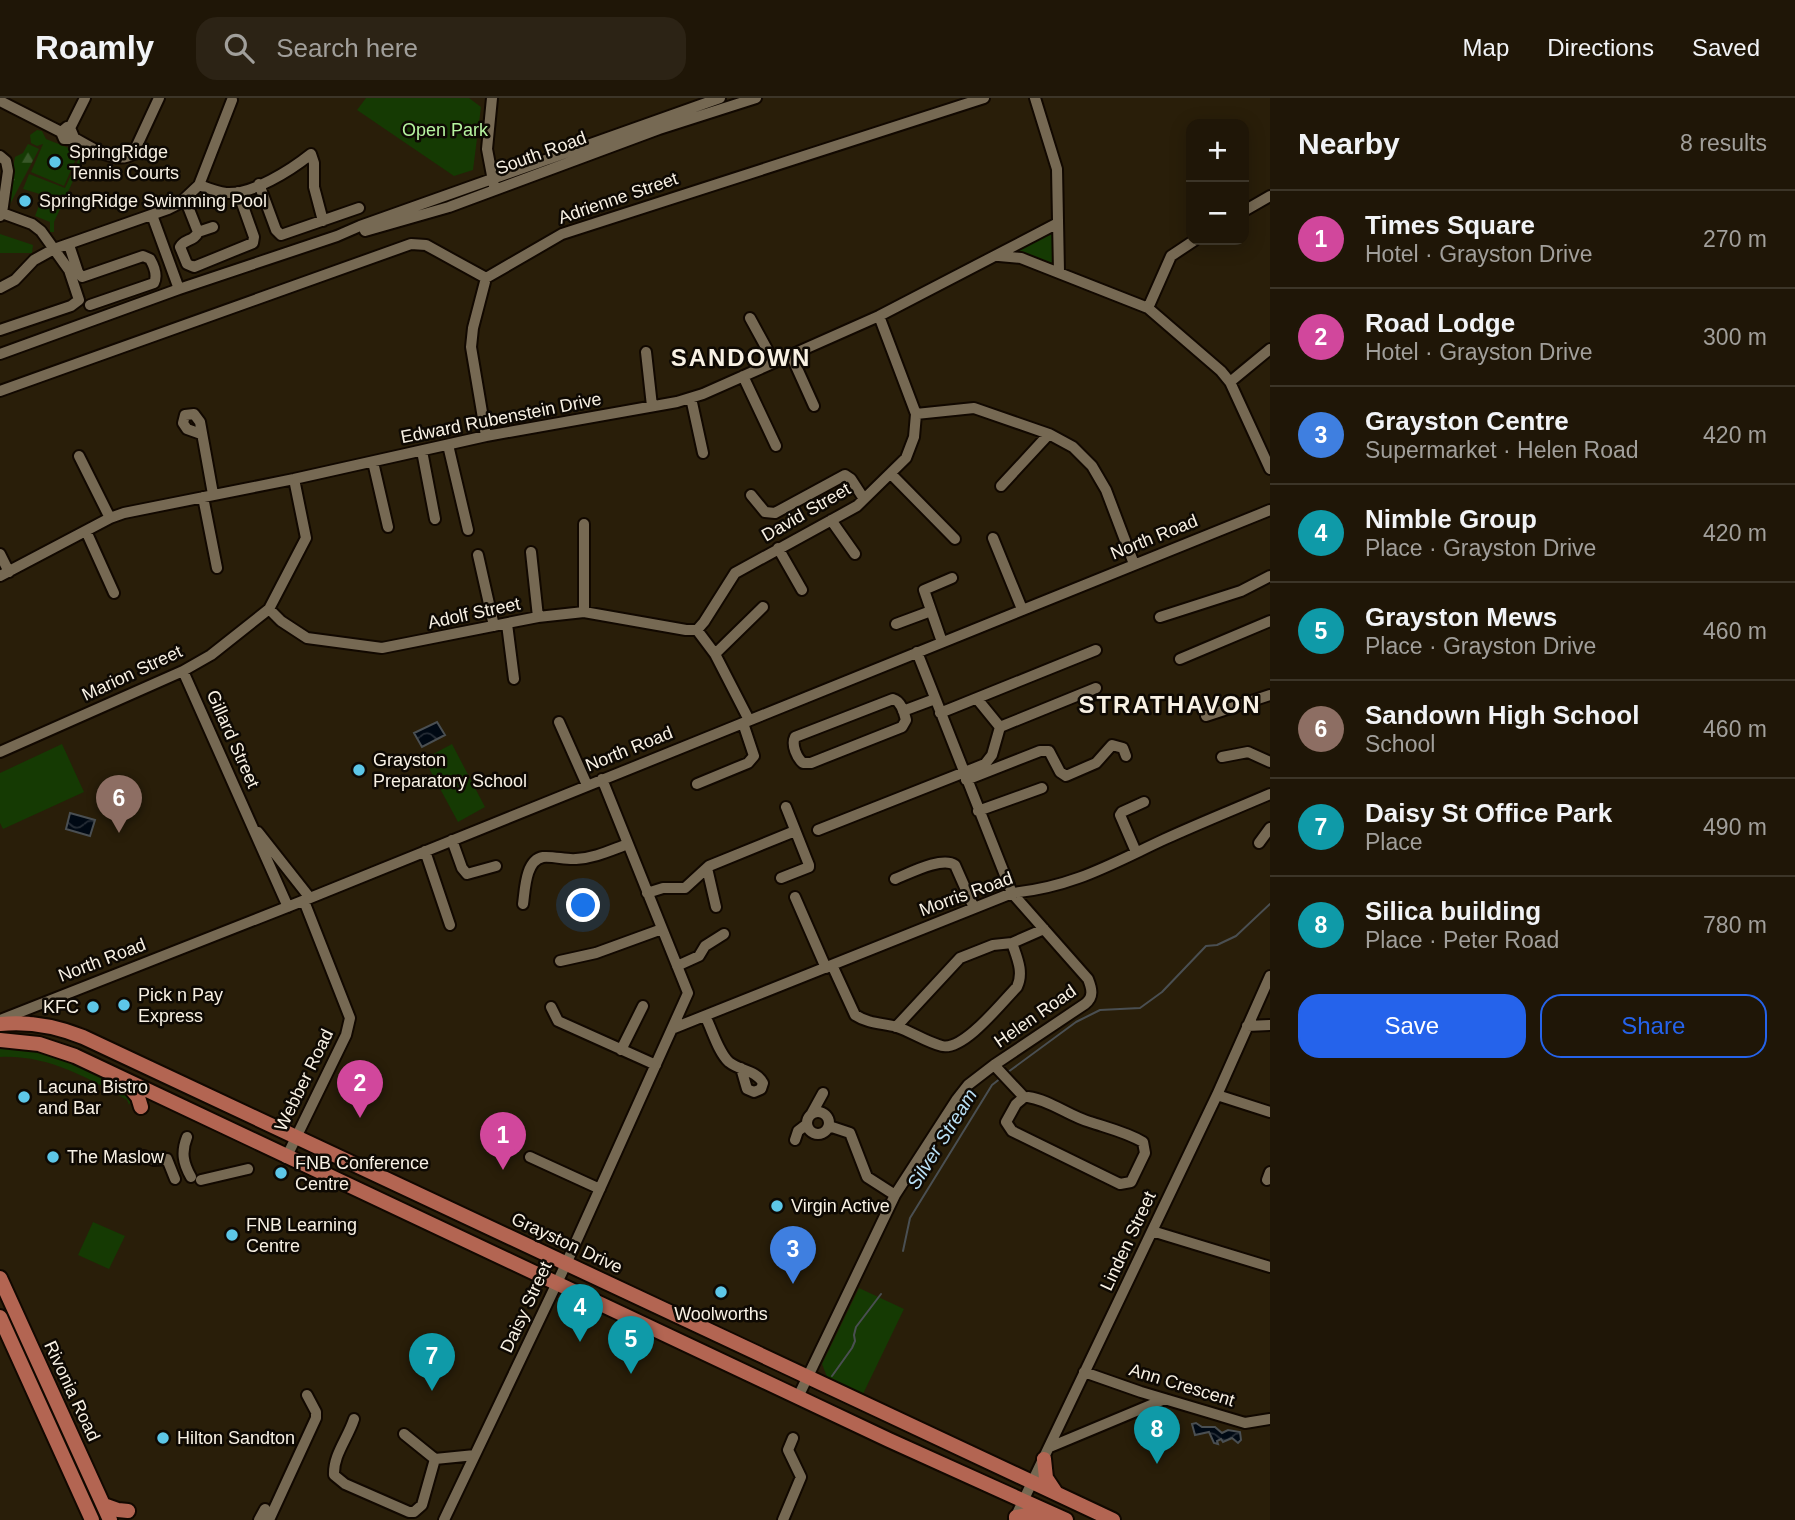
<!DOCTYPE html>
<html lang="en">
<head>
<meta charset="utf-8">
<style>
	body { margin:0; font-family:Helvetica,sans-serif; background:#2c2315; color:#f1f3f6 }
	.controls { position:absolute; right:21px; top:21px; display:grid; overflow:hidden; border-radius:14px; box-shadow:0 4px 18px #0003 }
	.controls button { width:63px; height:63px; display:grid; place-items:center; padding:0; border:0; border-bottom:2px solid #3c3528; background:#1f1607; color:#f1f3f6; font:35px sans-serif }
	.you { position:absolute; left:584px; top:808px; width:24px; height:24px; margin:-18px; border:5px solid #fff; border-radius:50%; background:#1a73e8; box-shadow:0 0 0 10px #1a73e833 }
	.badge { display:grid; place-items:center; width:46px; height:46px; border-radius:50%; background:#2563eb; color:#fff; font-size:23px; font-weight:700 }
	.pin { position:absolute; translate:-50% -58px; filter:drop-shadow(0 2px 4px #0008) }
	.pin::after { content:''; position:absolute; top:37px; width:24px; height:21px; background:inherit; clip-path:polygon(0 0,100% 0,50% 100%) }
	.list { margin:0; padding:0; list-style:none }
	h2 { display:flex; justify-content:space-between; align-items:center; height:91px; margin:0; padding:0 28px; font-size:30px }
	h2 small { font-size:23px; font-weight:400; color:#a19f9b }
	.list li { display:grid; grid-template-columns:46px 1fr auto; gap:21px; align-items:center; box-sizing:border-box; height:98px; padding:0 28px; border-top:2px solid #3c3528 }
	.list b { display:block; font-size:26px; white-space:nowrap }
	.list p { margin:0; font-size:23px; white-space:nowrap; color:#a19f9b }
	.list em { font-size:23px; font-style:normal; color:#a19f9b }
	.actions { display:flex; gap:14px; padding:21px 28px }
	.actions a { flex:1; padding:16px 0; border:2px solid #2563eb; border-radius:21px; text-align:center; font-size:24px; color:#2563eb }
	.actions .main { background:#2563eb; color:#fff }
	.icon { flex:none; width:38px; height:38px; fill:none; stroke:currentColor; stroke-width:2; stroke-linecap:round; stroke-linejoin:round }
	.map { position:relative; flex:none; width:1270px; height:1422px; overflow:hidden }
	header { display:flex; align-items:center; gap:42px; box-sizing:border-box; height:98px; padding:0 35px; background:#1f1607; border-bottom:2px solid #3c3528 }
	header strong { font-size:33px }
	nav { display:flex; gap:38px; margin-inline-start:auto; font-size:24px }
	.search { width:490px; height:63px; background:#2c2315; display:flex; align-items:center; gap:18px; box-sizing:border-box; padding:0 24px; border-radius:21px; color:#a19f9b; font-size:26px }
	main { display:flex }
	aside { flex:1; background:#1f1607 }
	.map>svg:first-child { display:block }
	.green { fill:#153a03 }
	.forest { fill:url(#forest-firs) }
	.water { fill:url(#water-waves); stroke:#4a4f52; stroke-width:2 }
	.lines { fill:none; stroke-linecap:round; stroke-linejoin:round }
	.stream { stroke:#4a4f52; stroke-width:2 }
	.minor-casing { stroke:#110800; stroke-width:14 }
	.major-casing { stroke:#110800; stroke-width:18 }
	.minor { stroke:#766953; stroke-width:10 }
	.major { stroke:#b36552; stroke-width:14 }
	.poi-dot { fill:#5dc7e8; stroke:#0e0903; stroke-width:2.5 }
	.labels { text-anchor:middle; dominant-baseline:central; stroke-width:5; stroke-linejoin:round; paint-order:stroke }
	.park-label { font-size:18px; fill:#b6f4a0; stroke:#0e0903 }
	.poi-label { font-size:18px; fill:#f8f1e4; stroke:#0e0903; text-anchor:start }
	.street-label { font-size:18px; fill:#f8f1e4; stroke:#0e0903 }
	.water-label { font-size:19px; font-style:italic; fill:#bae1f7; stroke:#0e0903 }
	.district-label { font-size:24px; font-weight:bold; letter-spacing:2px; fill:#f8f1e4; stroke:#0e0903 }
</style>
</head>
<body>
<header>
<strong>Roamly</strong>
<div class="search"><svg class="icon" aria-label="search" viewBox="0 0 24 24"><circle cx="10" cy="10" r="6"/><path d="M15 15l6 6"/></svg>Search here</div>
<nav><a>Map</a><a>Directions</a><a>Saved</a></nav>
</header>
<main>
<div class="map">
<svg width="1270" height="1422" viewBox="0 0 1270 1422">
	<defs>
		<pattern id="forest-firs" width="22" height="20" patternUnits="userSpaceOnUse" patternTransform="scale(1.75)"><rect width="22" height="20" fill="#153a03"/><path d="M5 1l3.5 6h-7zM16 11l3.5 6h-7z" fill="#385728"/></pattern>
		<pattern id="water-waves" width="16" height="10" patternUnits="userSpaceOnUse" patternTransform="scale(1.75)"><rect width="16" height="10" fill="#000914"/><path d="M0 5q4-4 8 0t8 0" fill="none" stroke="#262d36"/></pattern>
	</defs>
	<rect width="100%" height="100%" fill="#291e09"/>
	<path class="green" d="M366,0H469L481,9L473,72L454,78L357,12Z
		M37,32L42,33L46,41L79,54L64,88L31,74L43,46L37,48L31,45L30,37Z
		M81,56L85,57L54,124V134H50V124L35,118L43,97L23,91L29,76L65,90Z
		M1049,134L1054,136L1052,166L1015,152Z
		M0,136L33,147L32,155H0Z
		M62,646L84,694L3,731L0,725V675Z
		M452,646L485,709L458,724L424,661Z
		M0,943H6L139,986L129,1007L127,1002C86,979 48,957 0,959Z
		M93,1124L125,1138L109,1171L78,1157Z
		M859,1190L904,1211L863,1296L827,1279L822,1266Z"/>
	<path class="forest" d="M28,46L39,51L9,108H6L15,59L23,55Z"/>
	<path class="water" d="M437,624L445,637L422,649L414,635Z
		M70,715L95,722L90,738L66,731Z
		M1196,1325L1202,1329H1215L1222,1335L1228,1332L1240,1334L1241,1342L1238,1345L1232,1340L1223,1344L1221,1341L1217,1343L1218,1346L1214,1345L1209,1334L1195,1337L1192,1326Z"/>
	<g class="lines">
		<path class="stream" d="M1008,974L1076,924L1100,912L1140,910L1162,894L1206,848L1217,847L1236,838L1270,806
			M903,1153L910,1120L992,987L1001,980
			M832,1278L852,1250L855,1243L854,1237L856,1229L881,1196"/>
		<g class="minor-casing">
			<path id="minor" d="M492,0L487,51L494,88
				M1035,0L1057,71L1059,174
				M0,3L61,34L64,41H70L73,37L70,30L67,29L61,34
				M70,30L85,0
				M72,39C89,47 115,68 133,56L159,0
				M0,58L6,63L8,73L2,115L0,118
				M259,86L276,132L281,137L359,110
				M199,87C207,90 217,94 226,95C252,97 291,72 311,56L314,65V89L323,123
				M185,101L198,134C195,143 184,141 180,149L187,166L194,169L253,145L254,139L238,94
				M1244,113L1270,98
				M152,117L179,191
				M365,133L449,109L659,31L756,0
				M198,134L213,129
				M69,147L78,174L82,179L143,158L150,161C154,168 158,177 154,185L90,207
				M999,158L1021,160L1148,210L1221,273L1230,284L1270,371
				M486,180L562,136L984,0
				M486,180L473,230L471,249L486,338
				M0,190L15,182L34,162L54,151L168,111L180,105L199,87L232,2
				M1148,210L1171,158L1195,142
				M750,220L774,264
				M0,232L71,208L79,202L69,172L41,133L32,126L2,115
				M646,254L652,308
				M0,256L179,191L337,138L360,128L720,0
				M791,257L814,308
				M743,278L776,348
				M1230,284L1270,251
				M0,293L411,146L426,147L486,180
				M691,300L703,355
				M916,316L974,310L1049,336L1073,349L1092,368L1106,392L1134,466
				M201,336L187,331L183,325L185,317L194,316L200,324L213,396
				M448,347L468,432
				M422,353L435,421
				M79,358L110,420
				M373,364L388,429
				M891,376L955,441
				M1001,388L1049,336
				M751,397L765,414L775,415L845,377L851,381L864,401
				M203,399L217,470
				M831,422L855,456
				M86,433L114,495
				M993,440L1022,511
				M778,450L802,492
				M531,454L538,519
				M0,456L9,474
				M478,457L494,528
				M0,478L110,420L124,415L294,381L486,338L677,304L703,296L879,218L1058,125
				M269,511L281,523L307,540L382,550L538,519L584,514L686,532H697
				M584,514V426
				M1160,519L1241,493L1270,478
				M507,526L514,581
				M896,526L931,513
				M942,544L924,492L952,480
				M715,556L763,509
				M1180,561L1270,523
				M183,573L288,809
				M893,601C901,603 904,614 906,622L902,629L811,665H803C797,660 791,647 795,639Z
				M978,602L1000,629
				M903,613L935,601
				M940,615L1096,552
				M1206,618L1270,597
				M749,622L715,556L697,532L704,524L735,475L857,408L906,360L914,339L916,316L879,218
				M559,624L587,687
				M1000,629L1096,590
				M0,654L183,573L211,557L269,511L306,440L294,381
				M1222,659L1248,654L1270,664
				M966,682L1040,653H1049L1060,674L1066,678L1096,665L1112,647L1123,650L1126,658
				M697,686L748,665L754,658L743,625
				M978,713L1042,690
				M818,732L985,666L992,657L1000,629
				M258,734L310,800
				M452,742L462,770L467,776L496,768
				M1259,745L1270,730
				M425,753L450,827
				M1136,754L1120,717L1122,714L1144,704
				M707,770L716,809
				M781,780L809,769V767L786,709
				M895,781C910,775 942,758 955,767L974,810
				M647,795L663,790H685L709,768L795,733
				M795,799L826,870
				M523,806C525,793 525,762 543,759C554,758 566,762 576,761C595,760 611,752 628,746
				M560,863L596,855L662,831
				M832,867L855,917C869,926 882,925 897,929C912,934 926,944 942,948C964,953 1002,904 1017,889C1024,874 1017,860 1012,845
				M677,868L699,858L705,848L724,836
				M551,909L558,923L656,967
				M705,918C712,931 718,954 729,964C740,973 756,972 763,985L761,991L754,994L747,991L741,970
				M0,922L310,800L1270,412
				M1247,928L1270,927
				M896,929L960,860L993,847L1012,845L1044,831
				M674,930L1012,795C1073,789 1111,766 1165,741C1200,725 1235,711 1270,696
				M621,952L643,908
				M994,967L1022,997
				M1217,997L1270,1014
				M1022,1001L1016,1006L1006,1024L1012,1033L1120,1086L1131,1084L1145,1055L1143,1044C1126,1034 1108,1030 1090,1024C1069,1018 1050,1002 1028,999
				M807 1025a11 11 0 1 1 22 0a11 11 0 1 1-22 0Z
				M812,1015L823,995
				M829,1028L850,1035L867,1079L895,1097
				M187,1039C181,1054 183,1065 191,1079
				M795,1042L798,1033L807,1026
				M144,1058L154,1062L167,1061L175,1081
				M530,1059L600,1091
				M286,1060L346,937L350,920L304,803
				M201,1082L248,1071
				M1267,1082L1270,1074
				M1152,1133L1270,1169
				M1084,1274L1141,1294L1245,1325L1270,1321
				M798,1299L895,1097L957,1001L968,987L994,967L1085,906C1094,899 1092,891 1088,881L1012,795L917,554
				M354,1321C348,1340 333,1357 334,1377L345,1386L409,1414H414L422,1407L435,1361
				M404,1336L435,1361L475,1357
				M1050,1349L1165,1301
				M259,1422L265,1411
				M269,1422L316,1320V1314L307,1297
				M444,1422L566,1166L688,895L602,681
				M783,1422L801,1379L788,1352L793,1340
				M1014,1422L1217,997L1270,878"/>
		</g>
		<g class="major-casing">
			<path id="major" d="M0,926C29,923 56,928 83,939L1113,1422
				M0,942L39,946L75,958L889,1342L1066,1422
				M128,987L138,999L141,1009
				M0,1180L110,1422
				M0,1219L92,1422
				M1044,1361L1046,1380L1056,1395
				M104,1407L118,1412L128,1413
				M1016,1419L1032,1416L1046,1419"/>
		</g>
		<use href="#minor" class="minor"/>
		<use href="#major" class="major"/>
	</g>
	<g class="poi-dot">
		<circle cx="55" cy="64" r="7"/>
		<circle cx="25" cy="103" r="7"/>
		<circle cx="359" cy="672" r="7"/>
		<circle cx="124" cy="907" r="7"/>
		<circle cx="93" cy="909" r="7"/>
		<circle cx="24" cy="999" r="7"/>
		<circle cx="53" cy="1059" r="7"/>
		<circle cx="281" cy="1075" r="7"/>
		<circle cx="777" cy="1108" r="7"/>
		<circle cx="232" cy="1137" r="7"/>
		<circle cx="721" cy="1194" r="7"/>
		<circle cx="163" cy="1340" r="7"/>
	</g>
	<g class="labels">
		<g class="park-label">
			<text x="445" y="32">Open Park</text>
		</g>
		<g class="poi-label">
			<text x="69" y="54">SpringRidge<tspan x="69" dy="21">Tennis Courts</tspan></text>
			<text x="39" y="103">SpringRidge Swimming Pool</text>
			<text x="373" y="662">Grayston<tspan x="373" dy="21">Preparatory School</tspan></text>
			<text x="138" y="897">Pick n Pay<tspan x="138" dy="21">Express</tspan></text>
			<text x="79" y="909" text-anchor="end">KFC</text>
			<text x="38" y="989">Lacuna Bistro<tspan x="38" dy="21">and Bar</tspan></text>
			<text x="67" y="1059">The Maslow</text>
			<text x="295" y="1065">FNB Conference<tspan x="295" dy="21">Centre</tspan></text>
			<text x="791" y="1108">Virgin Active</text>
			<text x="246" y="1127">FNB Learning<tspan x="246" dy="21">Centre</tspan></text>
			<text x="721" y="1216" text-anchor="middle">Woolworths</text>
			<text x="177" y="1340">Hilton Sandton</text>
		</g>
		<g class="street-label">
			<text transform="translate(541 55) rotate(-20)">South Road</text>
			<text transform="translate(618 100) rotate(-19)">Adrienne Street</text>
			<text transform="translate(501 320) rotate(-11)">Edward Rubenstein Drive</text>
			<text transform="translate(806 414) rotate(-30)">David Street</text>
			<text transform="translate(1154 439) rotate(-22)">North Road</text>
			<text transform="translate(474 515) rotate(-12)">Adolf Street</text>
			<text transform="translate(132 575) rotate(-25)">Marion Street</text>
			<text transform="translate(233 641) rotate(66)">Gillard Street</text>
			<text transform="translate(629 651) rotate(-22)">North Road</text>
			<text transform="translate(966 796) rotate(-20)">Morris Road</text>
			<text transform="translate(102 862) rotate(-21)">North Road</text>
			<text transform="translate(1035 918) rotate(-35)">Helen Road</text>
			<text transform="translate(304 982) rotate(-64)">Webber Road</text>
			<text transform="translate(1128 1143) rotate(-65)">Linden Street</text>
			<text transform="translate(567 1145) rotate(25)">Grayston Drive</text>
			<text transform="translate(526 1209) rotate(-65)">Daisy Street</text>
			<text transform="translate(1182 1287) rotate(17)">Ann Crescent</text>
			<text transform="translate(72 1293) rotate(65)">Rivonia Road</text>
		</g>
		<g class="water-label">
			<text transform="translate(942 1041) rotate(-58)">Silver Stream</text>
		</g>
		<g class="district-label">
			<text x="741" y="259">SANDOWN</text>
			<text x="1170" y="606">STRATHAVON</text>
		</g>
	</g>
</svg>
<div class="controls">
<button>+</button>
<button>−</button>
</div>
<div class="you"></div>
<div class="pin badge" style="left:503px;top:1072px;background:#d1479c">1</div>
<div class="pin badge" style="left:360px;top:1020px;background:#d1479c">2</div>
<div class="pin badge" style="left:793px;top:1186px;background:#3f7fe0">3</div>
<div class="pin badge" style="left:580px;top:1244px;background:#0f9aa8">4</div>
<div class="pin badge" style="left:631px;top:1276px;background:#0f9aa8">5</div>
<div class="pin badge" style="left:119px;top:735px;background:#8d6e63">6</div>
<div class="pin badge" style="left:432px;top:1293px;background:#0f9aa8">7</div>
<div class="pin badge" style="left:1157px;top:1366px;background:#0f9aa8">8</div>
</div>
<aside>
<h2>Nearby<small>8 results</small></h2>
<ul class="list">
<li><span class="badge" style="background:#d1479c">1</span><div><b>Times Square</b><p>Hotel · Grayston Drive</p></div><em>270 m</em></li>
<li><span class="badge" style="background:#d1479c">2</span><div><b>Road Lodge</b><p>Hotel · Grayston Drive</p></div><em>300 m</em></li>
<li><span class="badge" style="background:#3f7fe0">3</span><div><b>Grayston Centre</b><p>Supermarket · Helen Road</p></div><em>420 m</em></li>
<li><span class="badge" style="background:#0f9aa8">4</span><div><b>Nimble Group</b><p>Place · Grayston Drive</p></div><em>420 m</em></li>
<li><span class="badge" style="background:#0f9aa8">5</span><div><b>Grayston Mews</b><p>Place · Grayston Drive</p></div><em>460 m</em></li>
<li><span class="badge" style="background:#8d6e63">6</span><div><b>Sandown High School</b><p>School</p></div><em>460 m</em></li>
<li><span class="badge" style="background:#0f9aa8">7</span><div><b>Daisy St Office Park</b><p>Place</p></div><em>490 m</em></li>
<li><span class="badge" style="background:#0f9aa8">8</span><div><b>Silica building</b><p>Place · Peter Road</p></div><em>780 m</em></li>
</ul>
<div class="actions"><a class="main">Save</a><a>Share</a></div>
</aside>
</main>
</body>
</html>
